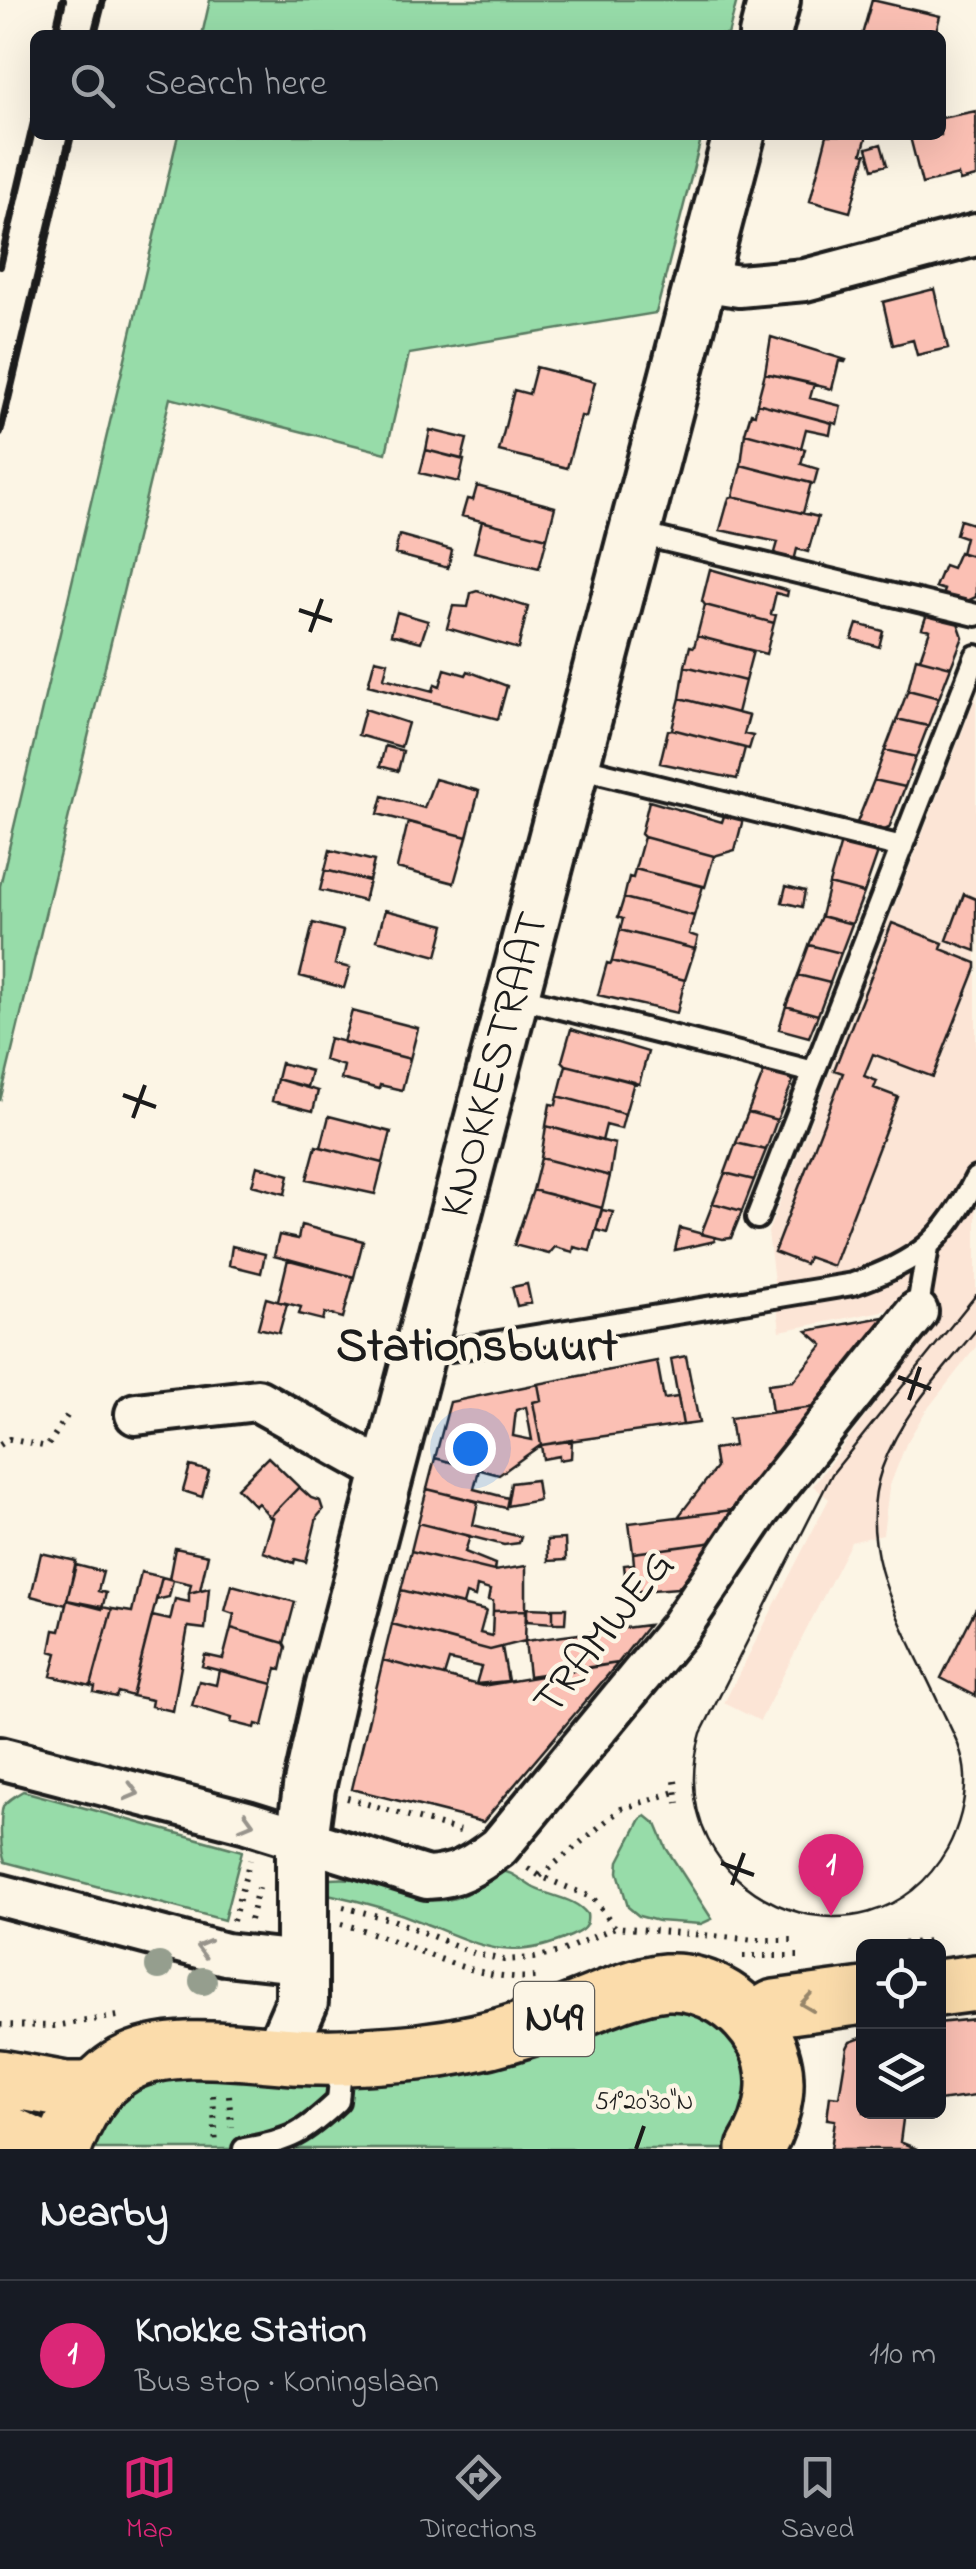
<!DOCTYPE html>
<html lang="en">
<head>
<meta charset="utf-8">
<style>
	body { margin:0; font-family:"Indie Flower",sans-serif; background:#242831; color:#f1f3f6 }
	.controls { position:absolute; right:30px; bottom:30px; display:grid; overflow:hidden; border-radius:15px; box-shadow:0 10px 40px #0002 }
	.controls button { width:90px; height:90px; display:grid; place-items:center; padding:0; border:0; border-bottom:2px solid #363941; background:#171b24; color:#f1f3f6; font:50px sans-serif }
	.you { position:absolute; left:470px; top:1448px; width:35px; height:35px; margin:-25px; border:8px solid #fff; border-radius:50%; background:#1a73e8; box-shadow:0 0 0 15px #1a73e833 }
	.badge { display:grid; place-items:center; width:65px; height:65px; border-radius:50%; background:#db2777; color:#fff; font-size:32px; font-weight:700 }
	.pin { position:absolute; translate:-50% -82px; filter:drop-shadow(0 2px 5px #0008) }
	.pin::after { content:''; position:absolute; top:52px; width:35px; height:30px; background:inherit; clip-path:polygon(0 0,100% 0,50% 100%) }
	.list { margin:0; padding:0; list-style:none }
	h2 { display:flex; justify-content:space-between; align-items:center; height:130px; margin:0; padding:0 40px; font-size:42px }
	h2 small { font-size:32px; font-weight:400; color:#9ea1a6 }
	.list li { display:grid; grid-template-columns:65px 1fr auto; gap:30px; align-items:center; box-sizing:border-box; height:150px; padding:0 40px; border-top:2px solid #363941 }
	.list b { display:block; font-size:38px; white-space:nowrap }
	.list p { margin:0; font-size:32px; white-space:nowrap; color:#9ea1a6 }
	.list em { font-size:32px; font-style:normal; color:#9ea1a6 }
	.icon { flex:none; width:55px; height:55px; fill:none; stroke:currentColor; stroke-width:2; stroke-linecap:round; stroke-linejoin:round }
	.map { position:relative; flex:none; width:976px; height:2149px; overflow:hidden }
	.search { position:absolute; background:#171b24; box-shadow:0 10px 40px #0002; left:30px; right:30px; top:30px; height:110px; display:flex; align-items:center; gap:25px; box-sizing:border-box; padding:0 35px; border-radius:15px; color:#9ea1a6; font-size:38px }
	.sheet { height:280px; background:#171b24 }
	nav { display:flex; justify-content:space-around; align-items:center; box-sizing:border-box; height:140px; border-top:2px solid #363941; background:#171b24; font-size:28px; color:#9ea1a6 }
	nav a { display:grid; justify-items:center; gap:5px }
	nav .on { color:#db2777 }
	.map>svg:first-child { display:block }
	.built { fill:#fce5d6 }
	.green { fill:#97dca9; stroke:#5a7c62; stroke-width:2.5 }
	.building { fill:#fbc0b4; stroke:#1c1c1c; stroke-width:2.5; fill-rule:evenodd }
	.lines { fill:none; stroke-linecap:round; stroke-linejoin:round }
	.service-casing { stroke:#1c1c1c; stroke-width:28 }
	.minor-casing { stroke:#1c1c1c; stroke-width:48 }
	.tertiary-casing { stroke:#1c1c1c; stroke-width:58 }
	.primary-casing { stroke:#1c1c1c; stroke-width:62 }
	.path { stroke:#1c1c1c; stroke-width:6; stroke-dasharray:2.5 8; stroke-linecap:butt }
	.service { stroke:#fcf5e5; stroke-width:20 }
	.minor { stroke:#fcf5e5; stroke-width:40 }
	.tertiary { stroke:#fcf5e5; stroke-width:50 }
	.primary { stroke:#fbdcab; stroke-width:55 }
	.tram { stroke:#1c1c1c; stroke-width:2.5 }
	.rail { stroke:#1c1c1c; stroke-width:8 }
	.tree { fill:#959e8e }
	.oneway { stroke:#97938b }
	.oneway2 { stroke:#97866b }
	.ticks { fill:none; stroke:#1c1c1c; stroke-width:4 }
	.labels { text-anchor:middle; dominant-baseline:central; stroke-width:9; stroke-linejoin:round; paint-order:stroke }
	.shield { fill:#fcf5e5; stroke:#5f5d58; stroke-width:2.5 }
	.shield-label { font-size:42px; font-weight:bold; fill:#1c1c1c }
	.street-label { font-size:45px; fill:#1c1c1c; stroke:#fcf5e5 }
	.neighbourhood-label { font-size:48px; font-weight:bold; fill:#1c1c1c; stroke:#fcf5e5 }
	.ticks-label { font-size:25px; text-anchor:middle; fill:#1c1c1c; stroke:#fcf5e5; stroke-width:9; stroke-linejoin:round; paint-order:stroke }
</style>
</head>
<body>
<div class="map">
<svg width="976" height="2149" viewBox="0 0 976 2149">
	<rect width="100%" height="100%" fill="#fcf5e5"/>
	<filter id="ink" filterUnits="userSpaceOnUse"><feTurbulence type="fractalNoise" baseFrequency=".01" numOctaves="2"/><feDisplacementMap in="SourceGraphic" scale="20" xChannelSelector="R" yChannelSelector="G"/><feConvolveMatrix kernelMatrix="1 2 1 2 8 2 1 2 1" color-interpolation-filters="sRGB"/></filter>
	<g filter="url(#ink)">
		<path class="built" d="M976,696V1347L925,1412L906,1444L889,1488L883,1534L851,1542L760,1721L724,1703L829,1499L813,1486L901,1369L928,1313L902,1307L780,1331L768,1232Z"/>
		<path class="green" d="M210,0H737L728,35H202Z
			M178,135H702L656,313L409,354L386,453L170,398L0,1101V886Z
			M23,1791L242,1851L224,1920L5,1862C0,1851 0,1818 3,1806C8,1800 16,1795 23,1791Z
			M646,1816L656,1824L666,1848L712,1919L701,1924L658,1921L639,1916L628,1907L618,1872L619,1861L641,1819Z
			M496,1870C513,1871 520,1880 534,1888C552,1897 575,1898 587,1914C589,1927 582,1931 571,1936C510,1963 481,1946 424,1923C393,1910 361,1901 328,1894L329,1879C342,1878 354,1878 367,1881C394,1886 423,1905 451,1899C469,1896 483,1881 496,1870Z
			M661,2009C721,2014 733,2032 755,2084L734,2149H87L99,2124L122,2100L147,2083L178,2077L350,2083Z"/>
		<path class="building" d="M872,0L940,16L935,35H862Z
			M976,111V177L960,181L958,175L922,184L910,137L941,135V118Z
			M827,135H867L862,153L866,154L850,212L810,201Z
			M881,144L887,165L873,169L867,148Z
			M934,289L948,348L917,355L913,340L893,345L883,302Z
			M771,337L846,360L845,362L839,361L832,389L765,373Z
			M536,367L595,382L586,417L581,416L567,468L499,451L514,390L529,394Z
			M765,373L814,384L810,398L841,406L837,424L757,403Z
			M757,403L832,423L830,434L806,429L801,448L745,433L751,413L755,414Z
			M430,430L467,439L462,459L426,450Z
			M745,433L805,449L801,464L818,469L814,484L741,465Z
			M426,450L464,460L459,482L420,473Z
			M741,465L811,483L803,513L818,517L733,496Z
			M477,486L555,507L547,538L462,516L467,499L473,500Z
			M733,496L818,517L808,552L797,549L794,561L774,556L778,542L720,530L729,498Z
			M960,520L976,525V557L961,553L965,537L956,534Z
			M482,521L547,538L539,568L474,552Z
			M399,535L452,550L448,568L395,554Z
			M959,552L976,557V597L961,604L941,598L944,590L935,587L944,565L952,568Z
			M710,569L788,591L787,596L776,593L771,614L776,615L774,623L705,605L702,601Z
			M477,591L528,607L518,649L447,628L453,606L468,607L471,593Z
			M705,605L774,623L766,654L697,636Z
			M928,611L957,620L963,637L951,667L920,659L930,630L922,628Z
			M397,612L428,621L421,642L391,634Z
			M857,624L883,631L879,647L852,639Z
			M697,636L753,651L745,681L685,666L690,646L694,647Z
			M916,658L951,667L939,698L908,690Z
			M375,659L388,662L384,678L433,691L435,684L440,686L445,669L466,675L468,671L507,686L498,719L368,685Z
			M685,666L745,681L737,713L680,698Z
			M908,690L939,698L928,726L897,719Z
			M680,698L749,716L744,734L753,736L749,749L672,729Z
			M365,709L408,723L401,747L358,735Z
			M897,719L928,726L916,757L885,750Z
			M672,729L745,748L737,779L660,763L668,730Z
			M385,746L403,751L398,771L380,766Z
			M885,750L916,757L905,787L874,780Z
			M435,779L479,791L467,837L378,814L383,796L424,808Z
			M874,780L905,787L889,828L880,832L856,825Z
			M649,801L722,822L726,810L744,815L735,850L714,856L644,837L641,834Z
			M408,822L467,837L454,883L397,868Z
			M644,837L714,856L705,887L635,869Z
			M842,839L879,850L864,893L829,884Z
			M330,850L374,861L369,881L325,870Z
			M635,869L703,886L694,916L624,898L629,877L633,878Z
			M325,870L369,881L364,901L320,890Z
			M829,884L864,893L852,924L821,916Z
			M786,886L805,891L802,907L782,902Z
			M964,894L976,899V951L947,940Z
			M624,898L694,916L689,934L698,937L695,949L620,930L623,919L618,917Z
			M385,910L445,925L437,956L377,940Z
			M821,916L852,924L841,953L809,945Z
			M313,923L343,931L335,964L350,968L344,988L300,976Z
			M892,923L943,943L941,949L976,963V968L933,1077L873,1054L864,1076L877,1081L874,1088L898,1097L833,1266L808,1257L805,1264L774,1252L843,1073L834,1070Z
			M620,930L695,949L685,980L612,961Z
			M809,945L841,953L830,983L798,975Z
			M612,961L685,980L677,1013L598,995L607,963L611,964Z
			M798,975L830,983L818,1015L786,1006Z
			M786,1006L818,1015L809,1037L779,1029Z
			M352,1011L418,1028L410,1059L343,1042Z
			M571,1029L648,1052L639,1084L566,1065L562,1061Z
			M329,1038L410,1059L402,1090L380,1085L379,1089L341,1079L344,1066L324,1060Z
			M281,1063L311,1071L307,1087L277,1079Z
			M566,1065L634,1082L625,1114L558,1096Z
			M766,1066L785,1071L793,1081L777,1120L748,1112Z
			M277,1079L318,1091L313,1111L272,1101Z
			M558,1096L625,1114L621,1129L606,1125L602,1141L546,1126L550,1104L556,1105Z
			M748,1112L777,1120L766,1150L736,1143Z
			M329,1116L391,1132L383,1163L321,1147Z
			M546,1126L615,1144L610,1176L541,1158Z
			M736,1143L766,1150L754,1180L725,1173Z
			M316,1146L383,1163L375,1194L307,1179Z
			M541,1158L610,1176L602,1208L533,1190Z
			M257,1166L289,1175L285,1194L252,1185Z
			M725,1173L754,1180L742,1211L713,1203Z
			M533,1190L602,1208L590,1251L574,1247L573,1252L555,1247L549,1254L514,1245Z
			M713,1203L742,1211L731,1238L723,1239L701,1234Z
			M602,1210L613,1212L607,1233L596,1230Z
			M301,1225L363,1241L354,1277L274,1256L279,1235L298,1239Z
			M680,1228L714,1237L715,1241L675,1250Z
			M232,1246L265,1254L261,1273L229,1265Z
			M288,1259L354,1277L343,1318L325,1313L323,1320L299,1314L301,1307L278,1301Z
			M527,1284L531,1303L517,1306L512,1287Z
			M266,1298L287,1304L279,1333L258,1328Z
			M894,1315L823,1406L772,1412L768,1384L793,1381L823,1345L807,1331Z
			M686,1356L699,1423L683,1425L671,1359Z
			M657,1361L664,1399L678,1397L683,1425L541,1445L533,1402L541,1400L538,1384Z
			M538,1384L541,1400L533,1402L541,1445L499,1475L435,1458L450,1402ZM526,1407L532,1440L513,1436L516,1410Z
			M823,1406L740,1509L678,1517L716,1468L713,1449L734,1446L730,1418Z
			M572,1440L571,1458L559,1460V1456L543,1459L541,1445Z
			M268,1457L299,1487L270,1517L258,1503L255,1506L237,1488Z
			M435,1458L479,1470L474,1489L508,1498L506,1508L427,1489Z
			M190,1466L209,1471L202,1497L183,1491Z
			M536,1480L539,1500L507,1506L511,1483Z
			M299,1487L311,1498L320,1501L323,1510L317,1517L306,1562L295,1559L294,1563L263,1552L273,1518L270,1517Z
			M427,1489L478,1502L473,1525L521,1537L519,1543L504,1545L418,1523Z
			M740,1509L715,1542L633,1553L629,1523Z
			M418,1523L470,1536L465,1552L495,1564L494,1571L411,1551Z
			M565,1539L566,1560L548,1561L547,1540Z
			M715,1542L678,1588L627,1592L624,1565L634,1564L633,1553Z
			M175,1548L208,1555L200,1590L189,1593L191,1584L169,1579Z
			M411,1551L494,1571L526,1566V1610L493,1611V1601L488,1600L490,1590L477,1586L475,1597L466,1594L463,1605L401,1590Z
			M41,1553L76,1561L66,1605L31,1596Z
			M76,1565L103,1572L98,1591L106,1593L102,1609L67,1600Z
			M141,1572L162,1577L132,1696L118,1692L116,1697L94,1692L95,1687L91,1686L112,1609L132,1612Z
			M162,1577L173,1580L169,1597L156,1600Z
			M232,1585L295,1602L284,1643L231,1628L234,1614L225,1611Z
			M209,1588L205,1629L188,1627L173,1711L151,1706L152,1700L132,1696L152,1616L170,1620L175,1599L189,1602V1593Z
			M401,1590L486,1611L480,1633L492,1636L493,1611L526,1610L525,1641L490,1650L392,1624Z
			M67,1600L112,1609L91,1686L51,1676L57,1653L50,1651L54,1630L60,1631Z
			M527,1608L553,1609V1623L527,1621Z
			M553,1608H566L565,1623H553Z
			M976,1608V1696L941,1678Z
			M392,1624L490,1650L502,1647L508,1681L476,1684L481,1667L449,1660L444,1676L383,1660Z
			M648,1625L618,1663L529,1676L525,1641Z
			M231,1628L284,1643L286,1647L281,1670L277,1669L273,1684L202,1666L205,1655L223,1659Z
			M383,1660L482,1686L618,1663L483,1822L352,1789Z
			M219,1670L273,1684L263,1726L256,1724L255,1728L231,1722L232,1718L192,1706L199,1681L216,1685Z
			M976,2019V2096L938,2101V2023Z
			M864,2037V2112H904L900,2142L917,2149H831L835,2120L827,2119L830,2096L839,2097L847,2048L850,2042Z"/>
		<g class="lines">
			<g class="service-casing">
				<path id="service" d="M635,533L976,615
					M574,766L902,847
					M513,996L814,1072
					M757,1218L976,656
					M917,1312L928,1247
					M423,1342L451,1350L853,1284C918,1262 945,1240 976,1178
					M244,2149C291,2141 304,2133 338,2101L342,2058"/>
			</g>
			<g class="minor-casing">
				<path id="minor" d="M701,280L739,286L805,280L976,235
					M136,1414L257,1400L388,1473
					M0,1758L247,1822L427,1878C457,1877 475,1865 499,1847L679,1629L759,1510L917,1312
					M0,1895L225,1954L299,1962"/>
			</g>
			<g class="tertiary-casing">
				<path id="tertiary" d="M765,35L774,0
					M285,2056L288,2034L302,2002V1840L309,1788L331,1689L739,135"/>
			</g>
			<g class="primary-casing">
				<path id="primary" d="M938,1988L976,1983
					M754,2020L775,2008L864,1996
					M0,2078L66,2090H92
					M0,2130L40,2149
					M63,2149C75,2116 92,2083 124,2065C176,2036 261,2057 319,2057C352,2058 385,2055 418,2052C455,2048 493,2040 529,2028C569,2016 627,1985 666,1982C708,1980 746,2006 765,2041C783,2075 775,2117 755,2149"/>
			</g>
			<path class="path" d="M0,1445L9,1439L47,1447L69,1413
				M675,1781L678,1803
				M347,1798L460,1831
				M528,1868L540,1876L593,1898L615,1927
				M540,1876L621,1809L675,1792
				M343,1907L393,1920L476,1954L504,1960L534,1958L560,1952L615,1927L756,1940H798
				M250,1920L258,1888
				M233,1921L250,1860
				M341,1924C406,1939 467,1982 535,1977
				M883,1946L930,1941
				M743,1956H800
				M0,2025L54,2026L118,2016
				M213,2095L216,2147
				M229,2095L231,2127"/>
			<use href="#service" class="service"/>
			<use href="#minor" class="minor"/>
			<use href="#tertiary" class="tertiary"/>
			<use href="#primary" class="primary"/>
			<path class="tram" d="M976,1295L832,1474L701,1733C653,1896 868,1988 947,1849C959,1827 966,1800 965,1776C964,1750 950,1727 939,1704C906,1631 853,1551 882,1468C901,1415 941,1373 976,1330"/>
			<path class="rail" d="M55,35L63,0
				M94,35L103,0
				M0,266L35,118
				M0,433L71,135"/>
		</g>
		<g class="tree">
			<circle cx="159" cy="1966" r="14"/>
			<circle cx="203" cy="1981" r="14"/>
		</g>
		<defs><path id="oneway-chevron" d="M-2-3.5L2.5 0L-2 3.5" fill="none" stroke-width="1.6" stroke-linecap="round" stroke-linejoin="round" transform="scale(2.5)"/></defs>
		<g class="oneway">
			<use href="#oneway-chevron" transform="translate(132 1792) rotate(15)"/>
			<use href="#oneway-chevron" transform="translate(247 1822) rotate(16)"/>
			<use href="#oneway-chevron" transform="translate(203 1948) rotate(-165)"/>
		</g>
		<use class="oneway2" href="#oneway-chevron" transform="translate(807 2003) rotate(172)"/>
	</g>
	<path class="ticks" d="M299,610L332,621M310,632L322,599M123,1095L156,1107M133,1118L145,1085M898,1377L931,1389M909,1400L920,1367M721,1863L754,1875M732,1885L744,1853M636,2149L644,2126"/>
	<g class="labels">
		<rect class="shield" x="514" y="1982" width="80" height="74" rx="8"/>
		<g class="shield-label">
			<text x="554" y="2019">N49</text>
		</g>
		<g class="street-label">
			<text transform="translate(496 1065) rotate(-75)">KNOKKESTRAAT</text>
			<text transform="translate(605 1634) rotate(-52)">TRAMWEG</text>
		</g>
		<g class="neighbourhood-label">
			<text x="477" y="1348">Stationsbuurt</text>
		</g>
	</g>
	<g class="ticks-label">
		<text x="644" y="2109">51°20'30"N</text>
	</g>
</svg>
<div class="controls">
<button><svg class="icon" aria-label="locate" viewBox="0 0 24 24"><circle cx="12" cy="12" r="6"/><path d="M12 2v4M12 18v4M2 12h4M18 12h4"/></svg></button>
<button><svg class="icon" aria-label="layers" viewBox="0 0 24 24"><path d="M12 4l9 5-9 5-9-5zM3 14l9 5 9-5"/></svg></button>
</div>
<div class="you"></div>
<div class="pin badge" style="left:831px;top:1916px">1</div>
<div class="search"><svg class="icon" aria-label="search" viewBox="0 0 24 24"><circle cx="10" cy="10" r="6"/><path d="M15 15l6 6"/></svg>Search here</div>
</div>
<section class="sheet">
<h2>Nearby<small></small></h2>
<ul class="list">
<li><span class="badge">1</span><div><b>Knokke Station</b><p>Bus stop · Koningslaan</p></div><em>110 m</em></li>
</ul>
</section>
<nav>
<a class="on"><svg class="icon" aria-label="map" viewBox="0 0 24 24"><path d="M3 6l6-2 6 2 6-2v14l-6 2-6-2-6 2zM9 4v14M15 6v14"/></svg>Map</a>
<a><svg class="icon" aria-label="directions" viewBox="0 0 24 24"><path d="M12 3l9 9-9 9-9-9zM9 14v-3h6M13 9l2 2-2 2"/></svg>Directions</a>
<a><svg class="icon" aria-label="saved" viewBox="0 0 24 24"><path d="M7 4h10v16l-5-4-5 4z"/></svg>Saved</a>
</nav>
</body>
</html>
